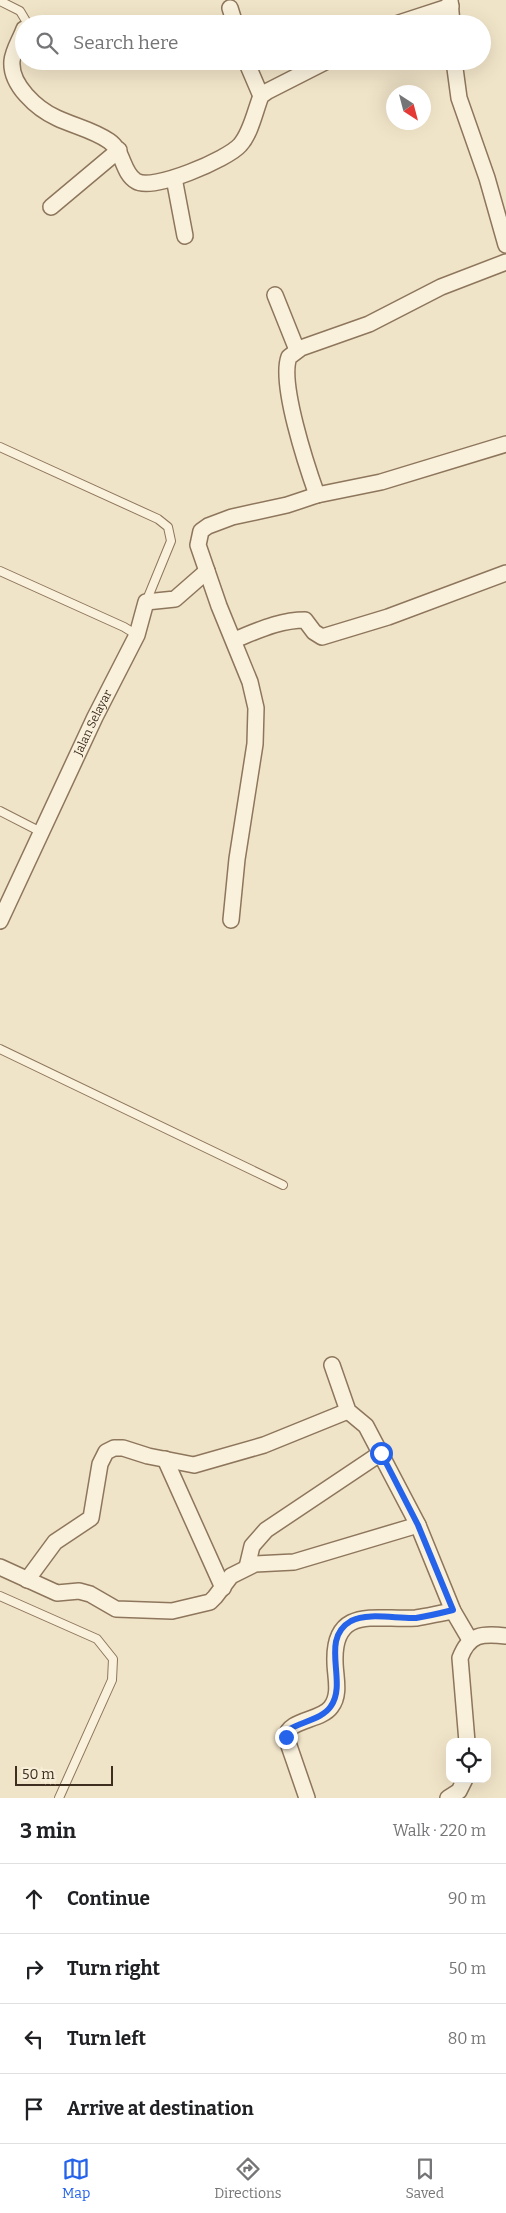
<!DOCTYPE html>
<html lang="en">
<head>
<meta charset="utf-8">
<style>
	body { margin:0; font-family:Bitter,serif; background:#f6f6f6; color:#202124 }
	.controls { position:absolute; right:15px; bottom:15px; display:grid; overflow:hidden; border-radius:10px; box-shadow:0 5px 20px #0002 }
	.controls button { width:45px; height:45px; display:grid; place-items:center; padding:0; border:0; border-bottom:1px solid #e0e0e0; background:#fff; color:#202124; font:25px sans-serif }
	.compass { position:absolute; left:386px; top:85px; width:45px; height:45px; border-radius:50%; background:#fff; box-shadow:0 5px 20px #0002; rotate:144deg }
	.scale { position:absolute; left:15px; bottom:12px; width:98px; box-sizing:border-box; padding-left:5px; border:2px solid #3d2e20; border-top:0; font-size:14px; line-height:18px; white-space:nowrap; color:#3d2e20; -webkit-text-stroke:4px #f7eed8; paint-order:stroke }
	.stop { position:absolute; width:15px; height:15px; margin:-11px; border:4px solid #2563eb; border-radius:50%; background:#fff }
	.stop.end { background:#2563eb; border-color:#fff; box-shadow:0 1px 5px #0008 }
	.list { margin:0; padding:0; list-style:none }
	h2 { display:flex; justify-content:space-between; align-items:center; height:65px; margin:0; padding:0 20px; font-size:21px }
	h2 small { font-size:16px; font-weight:400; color:#757577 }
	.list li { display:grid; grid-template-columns:32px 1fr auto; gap:15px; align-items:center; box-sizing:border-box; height:70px; padding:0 20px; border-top:1px solid #e0e0e0 }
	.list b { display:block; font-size:19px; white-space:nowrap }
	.list em { font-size:16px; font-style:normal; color:#757577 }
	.icon { flex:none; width:28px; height:28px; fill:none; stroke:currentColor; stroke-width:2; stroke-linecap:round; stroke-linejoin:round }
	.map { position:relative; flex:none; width:506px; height:1798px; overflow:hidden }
	.search { position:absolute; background:#fff; box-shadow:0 5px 20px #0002; left:15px; right:15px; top:15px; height:55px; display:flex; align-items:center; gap:12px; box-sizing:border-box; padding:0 18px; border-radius:28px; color:#757577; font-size:19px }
	.sheet { height:345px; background:#fff }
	nav { display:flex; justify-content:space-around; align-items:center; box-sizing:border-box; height:70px; border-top:1px solid #e0e0e0; background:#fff; font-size:14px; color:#757577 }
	nav a { display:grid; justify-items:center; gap:2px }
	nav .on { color:#2563eb }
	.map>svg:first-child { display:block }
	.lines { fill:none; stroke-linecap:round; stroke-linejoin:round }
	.service-casing { stroke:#8d765c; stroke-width:10 }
	.minor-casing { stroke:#8d765c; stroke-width:18 }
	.service { stroke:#faf1dc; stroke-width:8 }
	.minor { stroke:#faf1dc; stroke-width:15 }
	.route { stroke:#2563eb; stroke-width:6 }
	.labels { text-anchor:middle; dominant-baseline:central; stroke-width:4; stroke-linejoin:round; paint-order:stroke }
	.street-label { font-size:12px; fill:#3d2e20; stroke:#f7eed8 }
</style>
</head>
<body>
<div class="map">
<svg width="506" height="1798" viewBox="0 0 506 1798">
	<rect width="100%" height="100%" fill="#f0e4c8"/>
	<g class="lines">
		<g class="service-casing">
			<path id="service" d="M0,1L20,11L26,21
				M0,447L158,519L168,527L171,541L146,602
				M0,571L124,627L137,635
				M0,811L41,832
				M0,1049L283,1185
				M0,1596L97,1639L113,1659L112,1680L59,1798"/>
		</g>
		<g class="minor-casing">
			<g id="minor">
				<path d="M450,0L452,24"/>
				<path d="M230,8L235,24"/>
				<path d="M396,24L451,6"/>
				<path d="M24,29C20,40 13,50 12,61C10,85 37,109 57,118C74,126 93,130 109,141C124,151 122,173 136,181C152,192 228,159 240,145C251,133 255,111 261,96L268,91L327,61"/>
				<path d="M246,61L261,96"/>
				<path d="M454,61L459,98L487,178L506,245"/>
				<path d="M174,178L185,236"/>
				<path d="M51,207L119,150"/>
				<path d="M275,295L297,350"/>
				<path d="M317,495C307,467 279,383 289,357L301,348L369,324L441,287L506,262"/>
				<path d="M234,640C257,631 279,620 305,620L314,632L322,637L388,617L506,573"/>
				<path d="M231,920L237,859L255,744L256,708L250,682L219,606L198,545L201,531L208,526L232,517L287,505L317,495L381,482L506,444"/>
				<path id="s1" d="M0,921L95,717L137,635L146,602L175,599L207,571"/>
				<path d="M332,1365L348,1411L366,1426L418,1525L453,1611L470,1640"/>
				<path d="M165,1459L223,1588"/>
				<path d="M0,1567L57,1593L79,1591L90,1594L116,1609L172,1611L210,1602L215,1597L231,1576L255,1564L294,1562L418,1525"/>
				<path d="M247,1567L252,1546L266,1530L381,1453"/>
				<path d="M27,1580L55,1542L91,1518L100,1464L106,1452L114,1448H123L148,1456L194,1465L264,1445L348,1411"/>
				<path d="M467,1742L460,1658C469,1634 482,1633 506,1636"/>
				<path d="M307,1798L286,1737C288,1719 321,1721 331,1707C341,1694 335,1676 335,1662C333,1604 378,1621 416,1618C428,1616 441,1613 453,1611"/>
				<path d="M448,1798L459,1791L465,1779"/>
			</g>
		</g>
		<use href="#service" class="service"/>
		<use href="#minor" class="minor"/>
	</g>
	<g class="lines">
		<path class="route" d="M286,1737L288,1730C300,1722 323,1719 331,1706C348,1682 319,1639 351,1621C368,1612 397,1619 416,1618C428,1616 441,1613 453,1610L418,1525L381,1453"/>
	</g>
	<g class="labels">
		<g class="street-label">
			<text stroke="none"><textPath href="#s1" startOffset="219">Jalan Selayar</textPath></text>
		</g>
	</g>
</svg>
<div class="controls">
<button><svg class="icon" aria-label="locate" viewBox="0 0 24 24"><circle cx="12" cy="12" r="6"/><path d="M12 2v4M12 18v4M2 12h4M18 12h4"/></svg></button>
</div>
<svg class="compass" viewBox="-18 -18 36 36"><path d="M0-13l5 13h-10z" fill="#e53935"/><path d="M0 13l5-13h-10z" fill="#757577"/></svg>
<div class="scale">50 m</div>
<div class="stop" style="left:381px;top:1453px"></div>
<div class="stop end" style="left:286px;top:1737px"></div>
<div class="search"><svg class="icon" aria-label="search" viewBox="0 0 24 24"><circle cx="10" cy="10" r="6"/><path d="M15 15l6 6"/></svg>Search here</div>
</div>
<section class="sheet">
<h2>3 min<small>Walk · 220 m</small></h2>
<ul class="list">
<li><svg class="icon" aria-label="ahead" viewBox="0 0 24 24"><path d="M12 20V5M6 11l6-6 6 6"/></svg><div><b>Continue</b></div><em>90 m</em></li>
<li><svg class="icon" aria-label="right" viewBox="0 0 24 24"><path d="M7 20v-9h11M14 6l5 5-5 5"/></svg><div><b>Turn right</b></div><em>50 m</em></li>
<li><svg class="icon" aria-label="left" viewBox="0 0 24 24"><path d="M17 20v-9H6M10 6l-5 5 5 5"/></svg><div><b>Turn left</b></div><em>80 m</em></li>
<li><svg class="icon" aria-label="arrive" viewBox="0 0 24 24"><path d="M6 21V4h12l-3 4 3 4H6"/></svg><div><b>Arrive at destination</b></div></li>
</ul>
</section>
<nav>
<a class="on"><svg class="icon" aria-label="map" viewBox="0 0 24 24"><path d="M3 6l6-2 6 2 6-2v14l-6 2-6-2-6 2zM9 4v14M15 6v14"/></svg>Map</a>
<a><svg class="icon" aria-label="directions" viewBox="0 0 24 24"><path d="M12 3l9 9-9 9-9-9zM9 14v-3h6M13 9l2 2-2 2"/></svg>Directions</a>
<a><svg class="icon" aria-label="saved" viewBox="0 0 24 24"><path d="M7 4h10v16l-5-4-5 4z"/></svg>Saved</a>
</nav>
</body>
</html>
